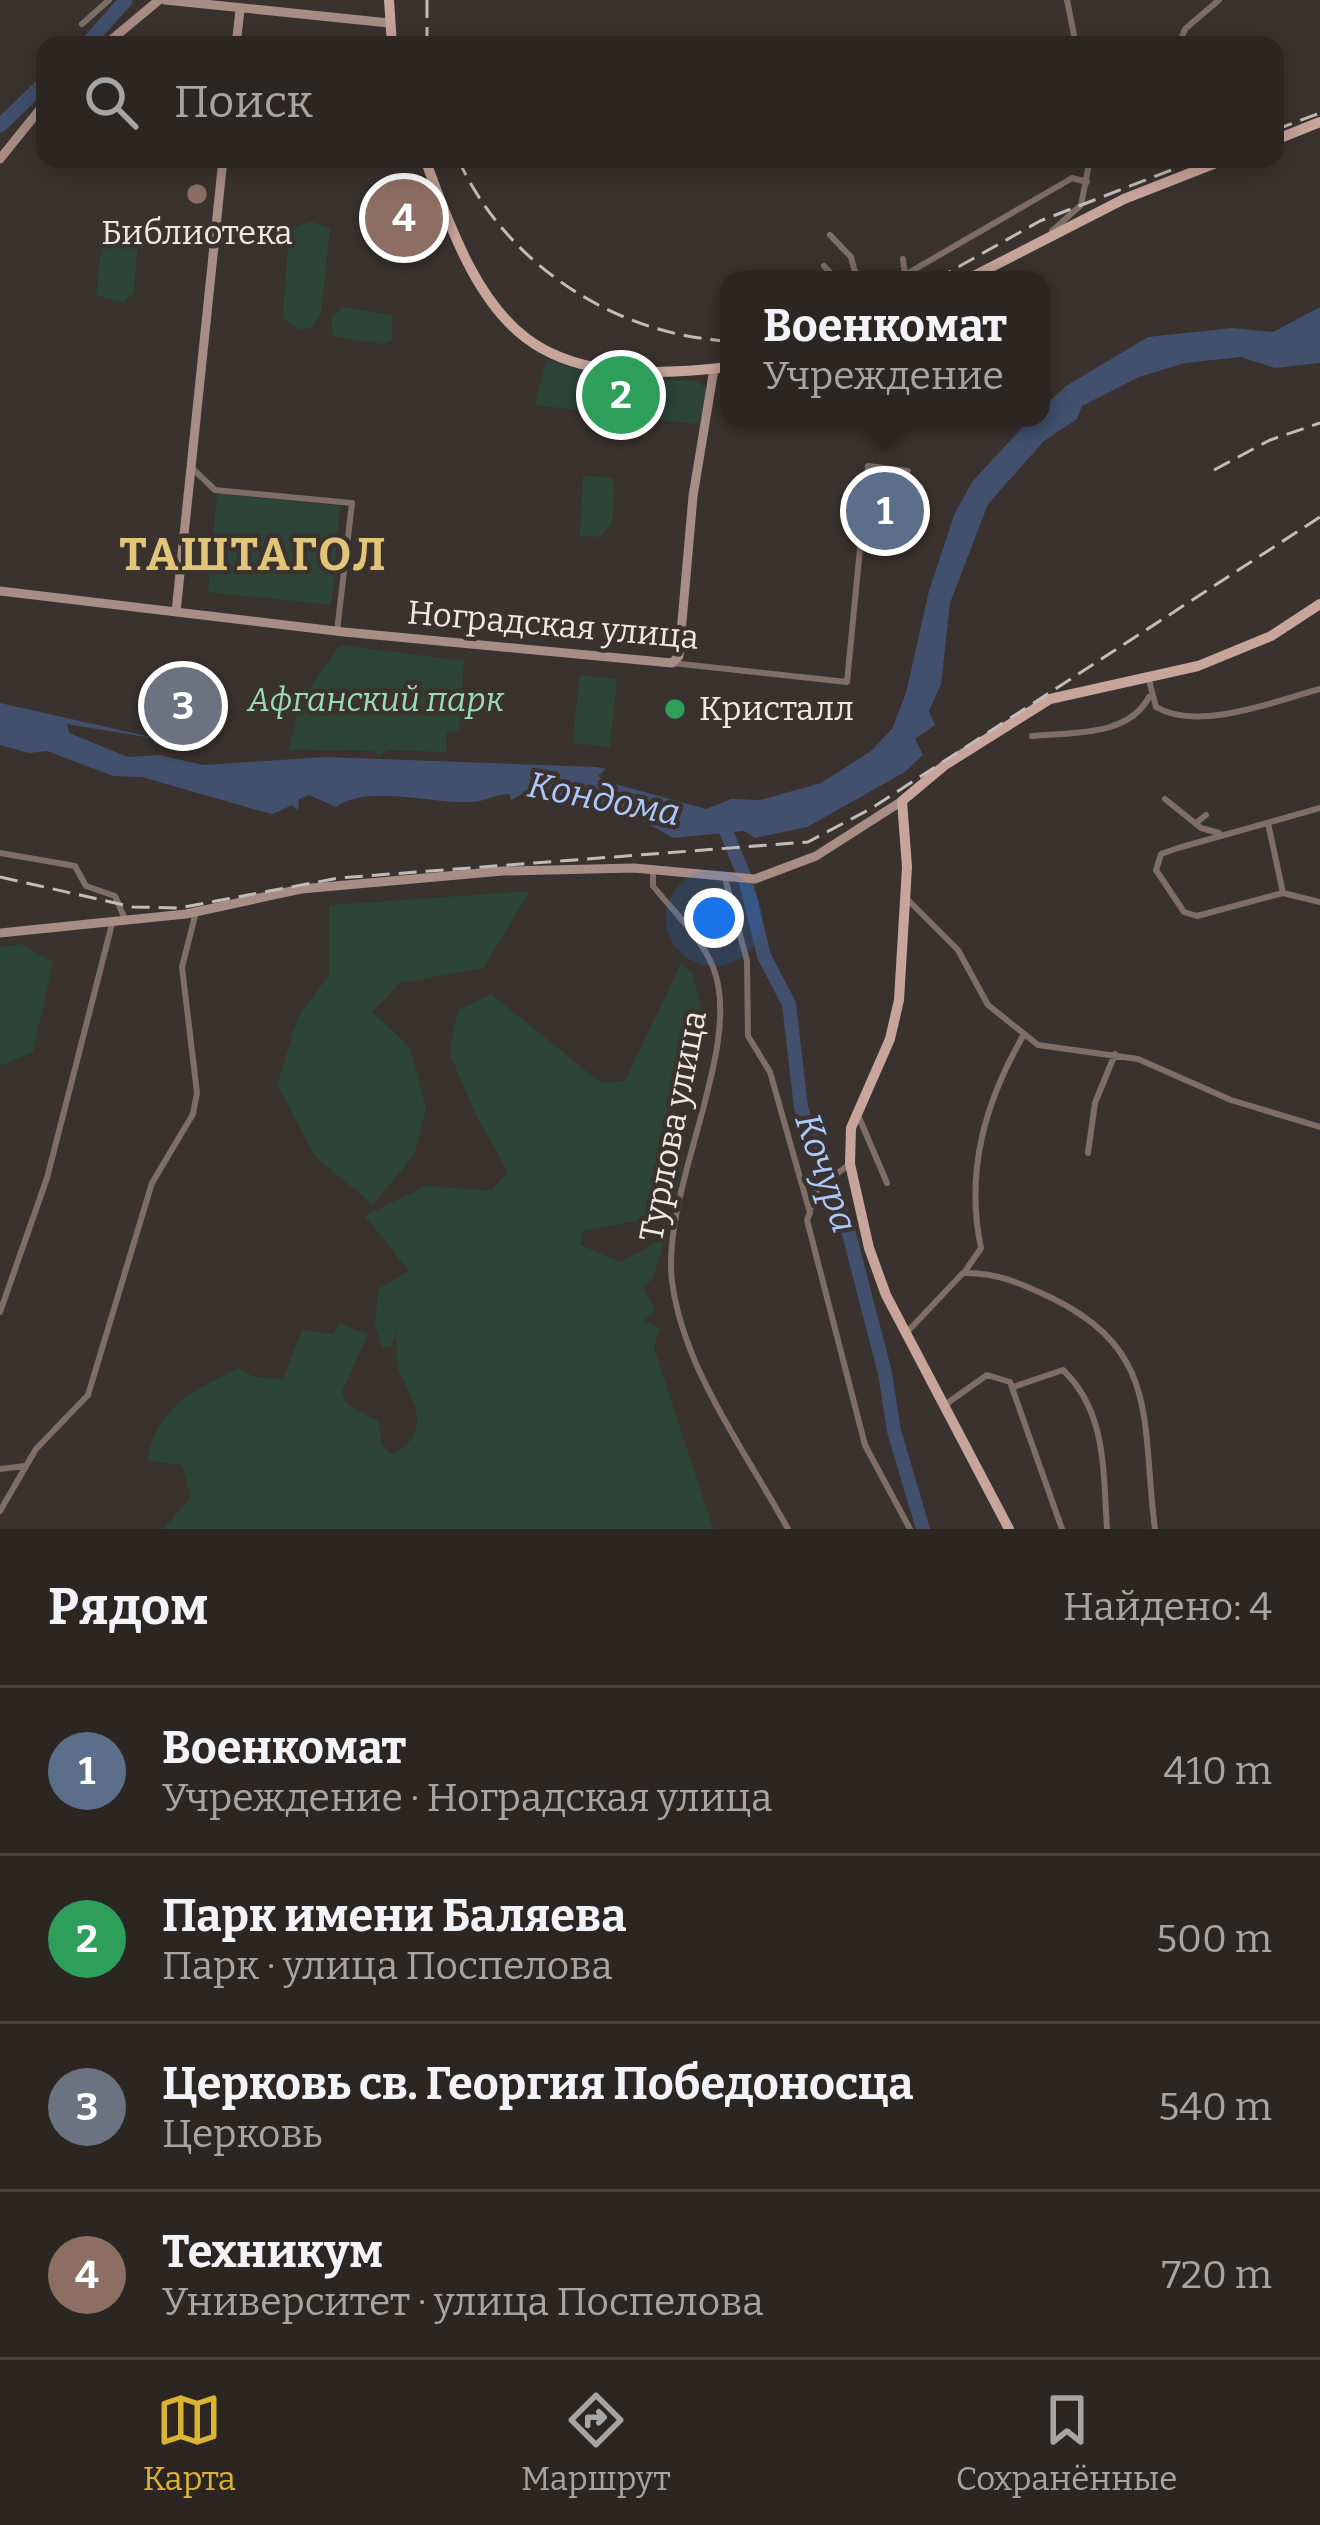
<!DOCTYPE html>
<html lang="ru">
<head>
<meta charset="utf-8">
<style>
	body { margin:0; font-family:Bitter,serif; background:#38322f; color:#f1f3f6 }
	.you { position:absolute; left:714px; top:918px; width:42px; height:42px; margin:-30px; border:9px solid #fff; border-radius:50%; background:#1a73e8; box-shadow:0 0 0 18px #1a73e833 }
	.badge { display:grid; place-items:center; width:78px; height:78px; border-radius:50%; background:#dab333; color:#fff; font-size:39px; font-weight:700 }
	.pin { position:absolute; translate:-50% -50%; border:6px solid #fff; box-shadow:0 3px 12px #0006 }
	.popup { position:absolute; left:720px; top:271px; width:330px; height:156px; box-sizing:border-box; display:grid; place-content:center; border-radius:24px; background:#2c2622; filter:drop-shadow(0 3px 9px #0005); font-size:39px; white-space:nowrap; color:#a6a5a5 }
	.popup b { font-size:45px; color:#f1f3f6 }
	.popup::after { content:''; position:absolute; left:50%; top:100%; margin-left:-24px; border:24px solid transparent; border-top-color:#2c2622 }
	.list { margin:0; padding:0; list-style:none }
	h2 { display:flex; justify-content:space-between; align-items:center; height:156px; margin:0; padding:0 48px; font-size:51px }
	h2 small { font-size:39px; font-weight:400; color:#a6a5a5 }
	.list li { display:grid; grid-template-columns:78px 1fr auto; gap:36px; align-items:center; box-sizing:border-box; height:168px; padding:0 48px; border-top:3px solid #484340 }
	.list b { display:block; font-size:45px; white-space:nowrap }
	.list p { margin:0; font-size:39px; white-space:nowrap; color:#a6a5a5 }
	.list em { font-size:39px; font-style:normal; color:#a6a5a5 }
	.icon { flex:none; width:66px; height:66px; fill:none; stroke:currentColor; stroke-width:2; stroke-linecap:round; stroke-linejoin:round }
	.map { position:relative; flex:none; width:1320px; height:1529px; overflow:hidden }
	.search { position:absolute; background:#2c2622; box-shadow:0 6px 30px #0003; left:36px; right:36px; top:36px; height:132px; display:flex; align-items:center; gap:30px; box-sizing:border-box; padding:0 42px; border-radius:24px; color:#a6a5a5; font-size:45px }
	.sheet { height:828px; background:#2c2622 }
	nav { display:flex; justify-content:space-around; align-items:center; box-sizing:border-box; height:168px; border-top:3px solid #484340; background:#2c2622; font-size:33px; color:#a6a5a5 }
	nav a { display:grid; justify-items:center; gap:6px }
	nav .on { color:#dab333 }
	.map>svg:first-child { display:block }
	.green { fill:#2c4538 }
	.water { fill:#42506d }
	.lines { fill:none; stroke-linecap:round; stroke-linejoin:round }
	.river { stroke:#42506d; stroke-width:14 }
	.street { stroke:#7f6d68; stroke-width:6 }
	.secondary { stroke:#a88d85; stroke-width:9 }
	.primary { stroke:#c8a59b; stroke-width:10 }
	.rail { stroke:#c2bcb9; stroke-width:3; stroke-dasharray:18 9; stroke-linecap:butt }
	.education-dot { fill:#8d6e63; stroke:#3a322e; stroke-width:4.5 }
	.leisure-dot { fill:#2e9e5b; stroke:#3a322e; stroke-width:4.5 }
	.labels { text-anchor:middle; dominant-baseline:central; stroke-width:9; stroke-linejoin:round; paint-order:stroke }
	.poi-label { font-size:33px; fill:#eee9e6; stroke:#3a322e }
	.street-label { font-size:33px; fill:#eee9e6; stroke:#3a322e }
	.park-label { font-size:33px; font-style:italic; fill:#9adab8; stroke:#3a322e }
	.water-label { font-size:36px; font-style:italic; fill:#acc8fe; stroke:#3a322e }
	.district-label { font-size:45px; font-weight:bold; letter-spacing:3px; fill:#e1c67a; stroke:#3a322e }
</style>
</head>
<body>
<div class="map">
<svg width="1320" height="1529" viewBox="0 0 1320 1529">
	<rect width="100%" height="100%" fill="#3a322e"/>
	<path class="green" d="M310,221L330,229L321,314L311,328L300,330L283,318L289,230Z
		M115,230L130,231L138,240L134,293L123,303L96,295L102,239Z
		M343,307L392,315V340L384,344L333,336L331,317Z
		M546,360L611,378L698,381L707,389L706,412L695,424L535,405Z
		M583,476L614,478L612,523L599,537L580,536Z
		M217,494L340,506L331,605L208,592Z
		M340,645L464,661L459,731L447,732L446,752L388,750L379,756L373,751L289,750L300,702Z
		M580,675L617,679L610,747L572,743Z
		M530,891L483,968L400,983L372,1012L410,1047L426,1109L414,1155L373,1205L315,1156L277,1085L298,1017L329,975V905Z
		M20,944L53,962L33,1052L0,1066V947Z
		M681,963L693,974L706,1032L670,1101L673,1136L684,1159L674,1203L652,1218L584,1231L580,1245L620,1262L665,1238L653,1278L643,1288L655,1310L643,1321L660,1328L654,1347L713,1529H163L191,1497L182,1465L147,1460C158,1405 191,1393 238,1368L254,1377L283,1379L302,1330L333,1334L340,1324L368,1334L342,1392L346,1403L379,1422L381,1445L393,1455C433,1431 415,1404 399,1371C395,1361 397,1343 397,1332L392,1345L382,1348L375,1325L378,1289L409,1271L365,1216L426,1186L491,1191L508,1172L476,1115L449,1052L458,1010L491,994L601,1083L625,1081Z"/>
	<path class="water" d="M1320,307V363L1275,368L1241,357L1185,363L1139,377L1082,406L1077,419L1044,441L988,504L950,603L941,684L929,711L935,725L915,739L923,755L905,772L807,827L755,838L744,831L673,838L626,811L527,791L511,800L509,794C494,795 486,801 472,802C435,805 368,783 336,807L309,795L299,799L298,810L292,805L273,814L260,811L142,777L113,776L47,751L29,753L0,745V703L169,741L67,724L69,733L128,757L159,755L203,765L325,757L597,767L606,769L598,776L608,782L706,809L731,799L760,800L821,783L871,751L892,729L906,693L929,591L954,515L972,482L1031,418H1041V409L1066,386L1148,337L1232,328L1273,332Z"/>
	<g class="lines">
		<path class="river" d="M86,45L126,0
			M0,126L45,82
			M722,821L745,878L764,956L789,1004L801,1108L848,1230L885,1373L894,1431L923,1529"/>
		<path class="street" d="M1067,0L1076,45
			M82,24L109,0
			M1179,45L1185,29L1219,0
			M907,160L923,159
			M1052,231L1081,205L1090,159
			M830,235L851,257L857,280
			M903,259L905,276
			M824,266L837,280
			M896,280L1062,184L1072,178L1087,182
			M192,468L215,490L352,503L337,631
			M672,663L847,682L868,466L908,471
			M1149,680L1156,707C1198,732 1276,701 1320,689
			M1032,736C1072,732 1128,737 1149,697
			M1165,799L1201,828L1219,833
			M1196,823L1206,815
			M1268,823L1283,893L1320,902
			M0,853L75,866L86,886L115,896L125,919
			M653,870V886C673,911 701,937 713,967C745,1046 661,1189 672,1281C683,1369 746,1452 788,1529
			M725,878L747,961L748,1036L770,1072L810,1213L807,1220L865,1445L910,1529
			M1283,893L1197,916L1184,912L1156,870L1161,854L1178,848L1320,808
			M908,900L958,950L988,1005L1038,1045L1138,1059L1231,1100L1320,1127
			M858,1115L887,1183
			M1088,1153L1095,1103L1115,1054
			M810,1210L818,1187L850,1164
			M964,1273L981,1248C965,1172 985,1102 1023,1036
			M0,1312L47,1178L112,924
			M909,1330L963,1273C997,1272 1022,1284 1052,1298C1161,1352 1141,1422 1155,1529
			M1013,1387L1063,1370C1107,1412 1103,1472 1107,1529
			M946,1404L987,1375L1010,1382L1062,1529
			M0,1469L25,1466
			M0,1511L36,1449L88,1395L152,1183L193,1114L197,1093L182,967L196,912"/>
		<path class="secondary" d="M165,0L389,23
			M105,45L159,0
			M236,45L240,10
			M0,159L45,103
			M0,591L344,632L672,663L679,656L693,496L714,369
			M176,612L223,159
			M0,933L186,914L301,889L503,871L634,868L755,879L816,856L902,801"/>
		<path class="primary" d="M389,0L392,45
			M1275,140L1320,122
			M425,159C488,336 530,390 729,367
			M966,280L1124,199L1226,159
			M1009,1529L886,1295L869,1248L850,1164L851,1128L890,1039L899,1000L907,867L902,801L945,765L1050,699L1198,666L1271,636L1320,604"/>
		<path class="rail" d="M427,0V45
			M1275,130L1320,113
			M458,159C506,264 614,335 729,341
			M935,280L1040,221L1200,159
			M1214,470L1270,440L1320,423
			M0,877L133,907L179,908L339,878L808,842L872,808L1320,517"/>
	</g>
	<circle class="education-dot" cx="197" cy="194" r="12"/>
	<circle class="leisure-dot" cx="675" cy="709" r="12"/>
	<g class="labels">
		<g class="poi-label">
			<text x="197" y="233">Библиотека</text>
			<text x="699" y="709" text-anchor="start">Кристалл</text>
		</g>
		<g class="street-label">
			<text transform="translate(553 625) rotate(5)">Ноградская улица</text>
			<text transform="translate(673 1126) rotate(-79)">Турлова улица</text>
		</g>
		<g class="park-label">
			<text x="376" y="700">Афганский парк</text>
		</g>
		<g class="water-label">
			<text transform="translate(604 799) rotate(11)">Кондома</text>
			<text transform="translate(826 1173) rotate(71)">Кочура</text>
		</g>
		<g class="district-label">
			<text x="254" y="555">ТАШТАГОЛ</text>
		</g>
	</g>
</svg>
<div class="you"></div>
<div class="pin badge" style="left:885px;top:511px;background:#5c6f8a">1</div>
<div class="popup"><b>Военкомат</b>Учреждение</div>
<div class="pin badge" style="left:621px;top:395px;background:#2e9e5b">2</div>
<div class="pin badge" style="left:183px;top:706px;background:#6b7280">3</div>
<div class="pin badge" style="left:404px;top:218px;background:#8d6e63">4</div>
<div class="search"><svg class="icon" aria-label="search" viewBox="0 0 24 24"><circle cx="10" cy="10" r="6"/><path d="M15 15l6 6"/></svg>Поиск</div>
</div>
<section class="sheet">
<h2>Рядом<small>Найдено: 4</small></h2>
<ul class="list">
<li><span class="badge" style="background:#5c6f8a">1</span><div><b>Военкомат</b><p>Учреждение · Ноградская улица</p></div><em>410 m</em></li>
<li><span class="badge" style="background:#2e9e5b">2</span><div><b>Парк имени Баляева</b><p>Парк · улица Поспелова</p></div><em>500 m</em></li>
<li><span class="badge" style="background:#6b7280">3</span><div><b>Церковь св. Георгия Победоносца</b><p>Церковь</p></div><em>540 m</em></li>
<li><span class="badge" style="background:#8d6e63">4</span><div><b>Техникум</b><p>Университет · улица Поспелова</p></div><em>720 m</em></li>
</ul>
</section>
<nav>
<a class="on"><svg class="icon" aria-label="map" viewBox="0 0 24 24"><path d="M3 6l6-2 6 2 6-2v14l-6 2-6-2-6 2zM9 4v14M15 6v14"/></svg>Карта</a>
<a><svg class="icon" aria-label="directions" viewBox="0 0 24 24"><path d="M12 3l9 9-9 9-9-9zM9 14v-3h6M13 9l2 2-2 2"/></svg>Маршрут</a>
<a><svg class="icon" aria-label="saved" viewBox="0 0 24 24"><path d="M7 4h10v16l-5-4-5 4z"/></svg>Сохранённые</a>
</nav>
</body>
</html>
